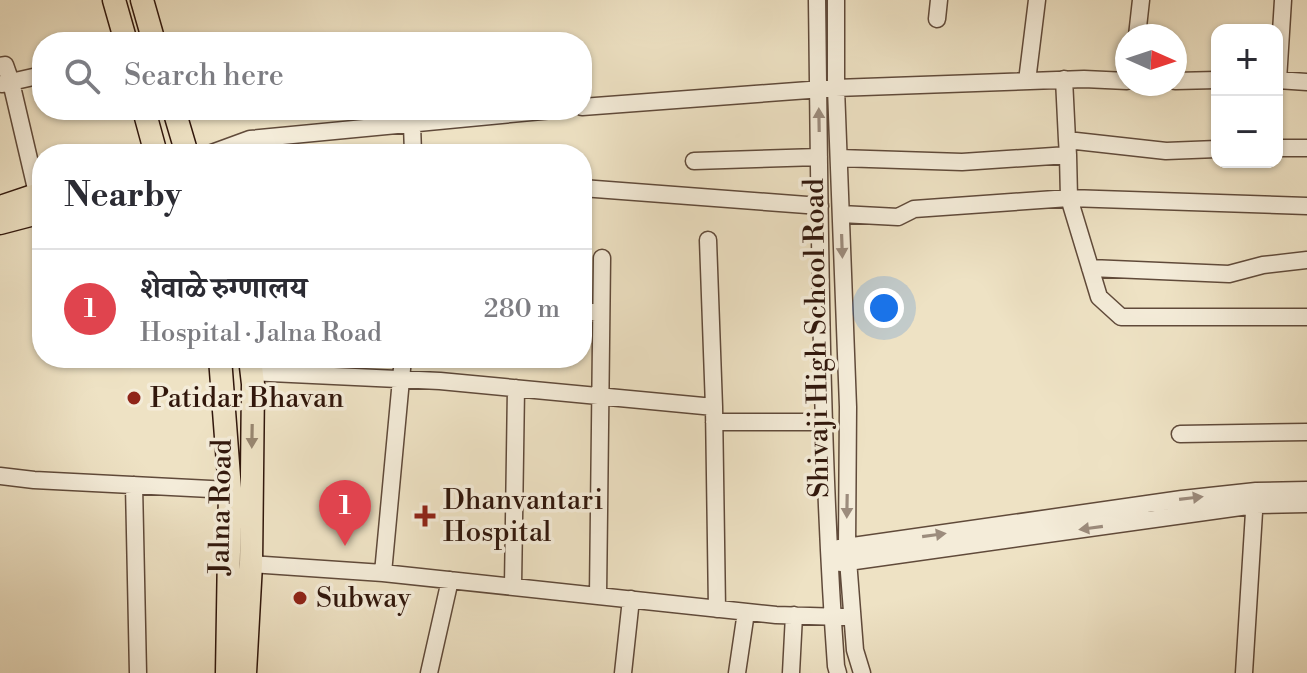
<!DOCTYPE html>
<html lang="en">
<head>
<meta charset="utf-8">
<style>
	body { margin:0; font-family:"Libre Bodoni","Noto Serif Devanagari",serif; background:#f2f2f3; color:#2b2b33 }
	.controls { position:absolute; right:24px; top:24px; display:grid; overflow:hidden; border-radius:16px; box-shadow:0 2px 6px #0004 }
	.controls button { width:72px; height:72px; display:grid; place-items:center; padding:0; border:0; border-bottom:2px solid #e1e1e2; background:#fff; color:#2b2b33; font:40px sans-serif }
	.compass { position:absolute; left:1115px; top:24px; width:72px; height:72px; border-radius:50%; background:#fff; box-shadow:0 2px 6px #0004; rotate:93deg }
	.you { position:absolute; left:884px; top:308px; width:28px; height:28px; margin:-20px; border:6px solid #fff; border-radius:50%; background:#1a73e8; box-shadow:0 0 0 12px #1a73e833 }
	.badge { display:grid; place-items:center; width:52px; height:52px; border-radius:50%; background:#2563eb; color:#fff; font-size:26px; font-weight:700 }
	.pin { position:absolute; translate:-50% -66px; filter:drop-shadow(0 2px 4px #0008) }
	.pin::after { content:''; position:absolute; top:42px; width:28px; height:24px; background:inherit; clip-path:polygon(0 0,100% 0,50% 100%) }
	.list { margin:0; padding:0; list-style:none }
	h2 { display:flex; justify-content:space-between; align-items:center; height:104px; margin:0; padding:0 32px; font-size:34px }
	h2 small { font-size:26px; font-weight:400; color:#7c7c81 }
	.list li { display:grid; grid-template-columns:52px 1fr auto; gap:24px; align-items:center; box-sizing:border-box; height:120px; padding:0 32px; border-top:2px solid #e1e1e2 }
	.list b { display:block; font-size:30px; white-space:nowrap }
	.list p { margin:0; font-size:26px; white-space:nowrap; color:#7c7c81 }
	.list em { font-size:26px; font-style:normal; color:#7c7c81 }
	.icon { flex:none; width:44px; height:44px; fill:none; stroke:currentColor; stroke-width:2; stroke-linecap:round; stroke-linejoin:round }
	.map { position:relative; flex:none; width:1307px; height:673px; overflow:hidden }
	.search { position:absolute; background:#fff; box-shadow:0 2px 6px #0004; left:32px; top:32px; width:560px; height:88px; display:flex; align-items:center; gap:20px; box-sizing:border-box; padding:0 28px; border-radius:32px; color:#7c7c81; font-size:30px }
	.panel { position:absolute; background:#fff; box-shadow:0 2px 6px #0004; left:32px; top:144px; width:560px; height:224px; border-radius:32px }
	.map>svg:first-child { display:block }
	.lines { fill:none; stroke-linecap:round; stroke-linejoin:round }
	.minor-casing { stroke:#604a3a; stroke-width:19 }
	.major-casing { stroke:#31170c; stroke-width:23 }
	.highway-casing { stroke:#31170c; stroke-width:25 }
	.minor { stroke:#f4ecd9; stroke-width:16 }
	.major { stroke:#eee2c4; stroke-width:20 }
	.highway { stroke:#eee2c4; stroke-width:22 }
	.oneway { fill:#9c8c7d }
	.oneway2 { fill:#998771 }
	.poi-dot { fill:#8f2418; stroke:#f4ecd9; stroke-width:3 }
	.labels { text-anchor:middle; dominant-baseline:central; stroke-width:7; stroke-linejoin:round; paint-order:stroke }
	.street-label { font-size:28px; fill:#31170c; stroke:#f4ecd9 }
	.poi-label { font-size:28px; fill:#31170c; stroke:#f4ecd9; text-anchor:start }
</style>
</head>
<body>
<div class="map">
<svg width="1307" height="673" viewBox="0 0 1307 673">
	<rect width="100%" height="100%" fill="#eee2c4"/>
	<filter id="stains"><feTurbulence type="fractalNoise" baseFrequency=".0025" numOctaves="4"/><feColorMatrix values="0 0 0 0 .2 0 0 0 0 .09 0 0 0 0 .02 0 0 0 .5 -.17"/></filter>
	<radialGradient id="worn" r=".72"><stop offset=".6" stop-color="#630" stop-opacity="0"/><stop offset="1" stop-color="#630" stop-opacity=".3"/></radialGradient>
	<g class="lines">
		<g class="minor-casing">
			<path id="minor" d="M817,0C820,222 820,444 836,666L838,673
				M836,0V88L848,407L847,547L855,650L862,673
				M937,19L939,0
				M1137,36L1141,0
				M0,66L5,65L11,82L37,193
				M1064,79L1067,140
				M1277,80L1307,82
				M1278,80L1283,0
				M1027,81L1037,0
				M1175,81L1217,80
				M2,84L42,75
				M582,107L836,88L1084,79L1127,81
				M412,124L413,154
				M1277,148H1307
				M209,154L250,139L553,110
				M1068,155L1069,198L1099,297L1121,317H1307
				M839,158L962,162L1068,155L1067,140L1166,151L1217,149
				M694,161L819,157
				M582,188L820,206
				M841,214L898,217L914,209L1069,198L1307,206
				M708,240L714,407L717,609
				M1090,268L1229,274L1263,265L1307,260
				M582,311L601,313
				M251,372L440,381L714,407
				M714,422H825
				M1180,434L1307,432
				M0,476L34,480L230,490
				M134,485L138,673
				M839,548L1182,499L1256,491L1307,490
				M841,563L1255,505L1307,504
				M251,564L383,573L776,615L843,617
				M383,573L403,358
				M513,586L516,388
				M598,596L602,258
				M429,673L450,580
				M623,673L631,599
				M737,673L746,612
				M791,673L794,615
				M1244,673L1255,496"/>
		</g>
		<g class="major-casing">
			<path id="major" d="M0,206L42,192
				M0,224L42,213"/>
		</g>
		<g class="highway-casing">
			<path id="highway" d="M114,0L126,42
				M142,0L154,42
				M144,110L156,154
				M174,110L187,154
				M220,358L230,490L227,673
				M245,673L251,564L253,384L250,358"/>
		</g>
		<use href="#minor" class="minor"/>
		<use href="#major" class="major"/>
		<use href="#highway" class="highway"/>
	</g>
	<defs><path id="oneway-solid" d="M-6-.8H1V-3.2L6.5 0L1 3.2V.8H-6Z" transform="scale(2)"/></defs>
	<g class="oneway">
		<use href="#oneway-solid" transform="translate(819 120) rotate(-91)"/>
		<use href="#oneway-solid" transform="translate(842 246) rotate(88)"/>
		<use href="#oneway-solid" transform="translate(1191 498) rotate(-7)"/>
		<use href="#oneway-solid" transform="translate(847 506) rotate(91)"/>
		<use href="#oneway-solid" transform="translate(1091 528) rotate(172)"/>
		<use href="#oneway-solid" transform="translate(934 535) rotate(-8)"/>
	</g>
	<use class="oneway2" href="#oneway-solid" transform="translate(252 436) rotate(91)"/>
	<g class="poi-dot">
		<circle cx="134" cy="398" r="8"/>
		<path d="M421 504h8v8h8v8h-8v8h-8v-8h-8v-8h8z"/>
		<circle cx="300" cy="598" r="8"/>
	</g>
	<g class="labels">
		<g class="street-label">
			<text transform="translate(817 338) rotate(-91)">Shivaji High School Road</text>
			<text transform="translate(221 507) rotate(-89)">Jalna Road</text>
		</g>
		<g class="poi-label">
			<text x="150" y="398">Patidar Bhavan</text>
			<text x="443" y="500">Dhanvantari<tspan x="443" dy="32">Hospital</tspan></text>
			<text x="316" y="598">Subway</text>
		</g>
	</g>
	<rect width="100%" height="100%" filter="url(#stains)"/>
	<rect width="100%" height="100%" fill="url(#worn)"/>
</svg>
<div class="controls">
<button>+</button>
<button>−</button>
</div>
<svg class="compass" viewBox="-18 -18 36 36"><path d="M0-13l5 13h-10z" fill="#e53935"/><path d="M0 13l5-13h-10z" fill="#7c7c81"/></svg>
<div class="you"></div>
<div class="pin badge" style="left:345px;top:546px;background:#e0444e">1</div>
<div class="search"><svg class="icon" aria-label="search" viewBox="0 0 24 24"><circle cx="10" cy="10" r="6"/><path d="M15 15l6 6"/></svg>Search here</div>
<section class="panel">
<h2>Nearby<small></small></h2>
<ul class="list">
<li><span class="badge" style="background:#e0444e">1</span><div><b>शेवाळे रुग्णालय</b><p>Hospital · Jalna Road</p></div><em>280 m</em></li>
</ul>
</section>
</div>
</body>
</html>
